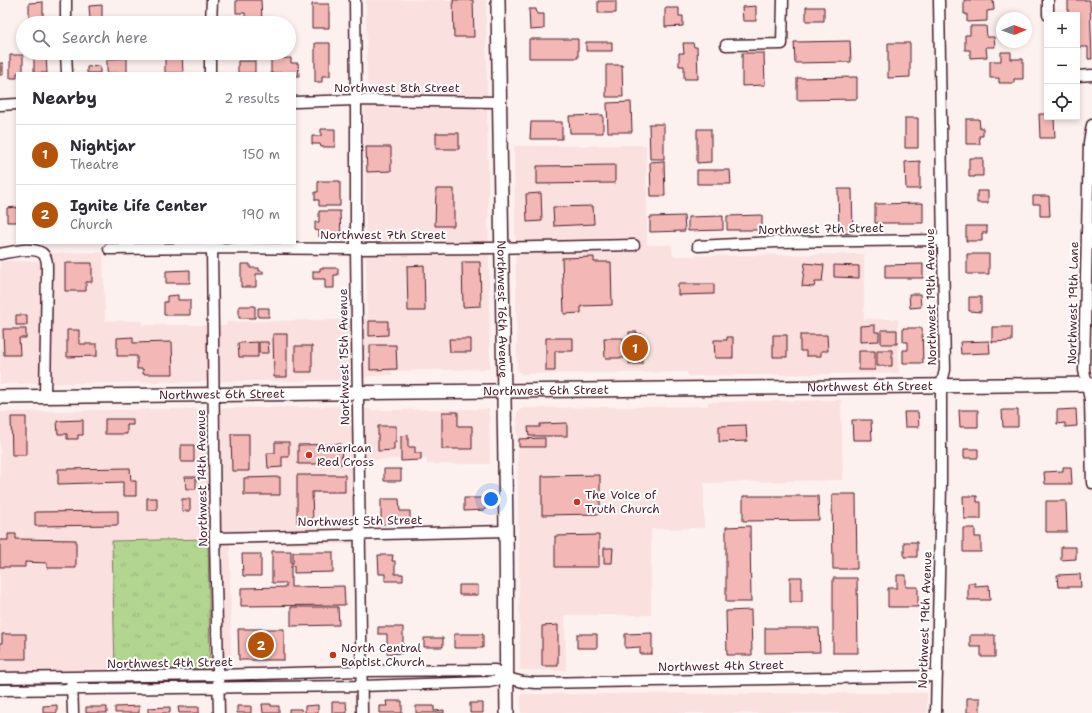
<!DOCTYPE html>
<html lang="en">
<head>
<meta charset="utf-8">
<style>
	body { margin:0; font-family:"Shantell Sans",sans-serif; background:#f7f7f7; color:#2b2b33 }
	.controls { position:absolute; right:12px; top:12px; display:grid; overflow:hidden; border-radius:0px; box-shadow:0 2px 6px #0003 }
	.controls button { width:36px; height:36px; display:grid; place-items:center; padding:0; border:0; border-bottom:1px solid #e1e1e2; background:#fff; color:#2b2b33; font:20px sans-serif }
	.compass { position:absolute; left:996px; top:12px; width:36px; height:36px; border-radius:50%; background:#fff; box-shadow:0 2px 6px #0003; rotate:89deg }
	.you { position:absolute; left:491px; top:499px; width:14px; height:14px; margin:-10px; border:3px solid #fff; border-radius:50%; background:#1a73e8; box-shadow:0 0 0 6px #1a73e833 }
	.badge { display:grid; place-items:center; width:26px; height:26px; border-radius:50%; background:#b45309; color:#fff; font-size:13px; font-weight:700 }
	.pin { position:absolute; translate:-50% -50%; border:2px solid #fff; box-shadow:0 1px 4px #0006 }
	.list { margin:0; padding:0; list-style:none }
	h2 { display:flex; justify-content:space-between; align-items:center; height:52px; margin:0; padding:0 16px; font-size:17px }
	h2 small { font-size:13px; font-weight:400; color:#7c7c81 }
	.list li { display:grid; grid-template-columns:26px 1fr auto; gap:12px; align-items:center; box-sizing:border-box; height:60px; padding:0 16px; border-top:1px solid #e1e1e2 }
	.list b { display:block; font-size:15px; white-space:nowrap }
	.list p { margin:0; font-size:13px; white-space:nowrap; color:#7c7c81 }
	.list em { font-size:13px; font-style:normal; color:#7c7c81 }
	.icon { flex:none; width:22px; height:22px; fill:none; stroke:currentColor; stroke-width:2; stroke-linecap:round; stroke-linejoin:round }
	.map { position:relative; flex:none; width:1092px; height:713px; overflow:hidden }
	.search { position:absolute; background:#fff; box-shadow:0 2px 6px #0003; left:16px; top:16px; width:280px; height:44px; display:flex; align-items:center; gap:10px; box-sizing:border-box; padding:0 14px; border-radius:22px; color:#7c7c81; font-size:15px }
	.panel { position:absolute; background:#fff; box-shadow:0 2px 6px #0003; left:16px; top:72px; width:280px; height:172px; border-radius:0px }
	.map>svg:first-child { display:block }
	.built { fill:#fae0de }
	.grass { fill:url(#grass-tufts); stroke:#7e7a5e }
	.building { fill:#f3b7b5; stroke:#4a1f2b }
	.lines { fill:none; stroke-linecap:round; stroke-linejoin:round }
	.street-casing { stroke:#4a1f2b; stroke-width:13 }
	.secondary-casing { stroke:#4a1f2b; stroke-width:16 }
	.street { stroke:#fff; stroke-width:10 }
	.secondary { stroke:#fff; stroke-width:13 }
	.poi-dot { fill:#c8321e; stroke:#fff; stroke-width:1.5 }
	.labels { text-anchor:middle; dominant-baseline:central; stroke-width:4; stroke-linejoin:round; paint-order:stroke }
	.street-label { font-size:12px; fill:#4a1f2b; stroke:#fff }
	.poi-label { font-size:12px; fill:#4a1f2b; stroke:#fff; text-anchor:start }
</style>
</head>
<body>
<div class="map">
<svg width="1092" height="713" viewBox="0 0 1092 713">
	<defs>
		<pattern id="grass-tufts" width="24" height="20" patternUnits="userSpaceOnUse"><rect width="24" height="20" fill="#b2d590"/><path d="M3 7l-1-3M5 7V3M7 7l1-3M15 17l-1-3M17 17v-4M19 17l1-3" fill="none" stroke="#9bb67c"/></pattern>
	</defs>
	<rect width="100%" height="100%" fill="#fdf1f0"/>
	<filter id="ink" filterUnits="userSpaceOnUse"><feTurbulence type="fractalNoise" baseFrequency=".025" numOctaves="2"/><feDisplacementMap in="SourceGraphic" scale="8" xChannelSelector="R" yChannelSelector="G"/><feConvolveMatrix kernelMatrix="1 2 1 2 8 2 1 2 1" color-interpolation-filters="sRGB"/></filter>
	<g filter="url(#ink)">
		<path class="built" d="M366,0H486L490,369L392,371V375L373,376L350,380L0,384V261H51V253L103,252L105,321H142V325H227V322L367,319L364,117L367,90Z
			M646,145L647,245H672L673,256L864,254V319H898L899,373L688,376L687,372L522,374L517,370L514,146Z
			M841,400L843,480L704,483V528L651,529V615H565L566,670H520L517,413L522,408L708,406V402Z
			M351,406L373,410L489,409L490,464H427V459L352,460V544H230L231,668L0,673V412Z
			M927,693V713H521V694Z"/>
		<path class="grass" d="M208,539L210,668L115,670L112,541Z"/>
		<path class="building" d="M236,0H261L262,20H267V23H246L245,13H236Z
			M453,0H473L474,37H454Z
			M964,0H993L994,10L987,11V21L967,22V14H964Z
			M1068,0H1090L1092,59H1088V47H1077V15H1068Z
			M598,1H616V13H598Z
			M43,2V21H29V3Z
			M312,4H329V28H312Z
			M102,5V19L90,20L89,6Z
			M756,6V21H743L742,7Z
			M806,7H824V21H806Z
			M665,8H679V16H683V26L665,27Z
			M529,9H536L537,14H544V29L530,30Z
			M970,26H986L987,37H994L995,47H986L987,57L970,58V50H965V35H970Z
			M529,39H578V58H529Z
			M850,41L851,62L795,63L794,42Z
			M586,42H612V51H586Z
			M315,43H330V76H322V82H315Z
			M683,43H693L694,47H697L698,79H684V66H679V53H684Z
			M888,43H910V77L888,78Z
			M1001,52H1011V59H1023V79H1014V83H999V78H990V61H1001Z
			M165,53H182L183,73H165Z
			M742,53H764L765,85L742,86Z
			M34,54H46L47,73H34Z
			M10,55H23V73H17V78H10Z
			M127,58V73H107V59Z
			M291,58V63H298L299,76H295V73H271V59Z
			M238,61H255V73H238Z
			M0,63H3V75H0Z
			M606,65H622L623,97H606Z
			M100,66V73H87V67Z
			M857,77V99L797,100V78Z
			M631,102L632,132H608L607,103Z
			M1039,114H1047V117H1054L1055,138H1040Z
			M603,115V133H570L569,116Z
			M905,118H918V148H905Z
			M966,119H979L980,128H983V136H979L980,144H966Z
			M531,122H562V139H530Z
			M649,124H664V159H650Z
			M321,129H335V147H321L320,144H312V136H321Z
			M697,129H711V162L697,163Z
			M436,133H459V149H436Z
			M366,147H391V171L367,172Z
			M969,158H983V176H975V177H969Z
			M664,161L665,196H651L650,162Z
			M920,161V189H906L905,162Z
			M615,165V183L537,184V166Z
			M697,170H730L731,184H697Z
			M318,181H340V206H319V200H315V192H318Z
			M436,189H454V226H435Z
			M838,189H852L853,233L839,234Z
			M977,191H988V203H977Z
			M541,193L542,221L527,222L526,194Z
			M1033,196H1049L1050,216H1040V204H1033Z
			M923,203V223H875V204Z
			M593,206L594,224L554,226L553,207Z
			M17,207V222H7V208Z
			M319,211H340L341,237H319V231L315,230V222H319Z
			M762,215V230H727V216Z
			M684,216L685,231L650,232V217Z
			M723,216V230L688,231V217Z
			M966,226H987V233H982V241H966Z
			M967,254H989V274H967Z
			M594,257V262H611L612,305L581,306V313L564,314L562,258Z
			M462,262H480L481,306L463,307Z
			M65,263H92V282H86V291H65Z
			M805,263L824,265L822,282H815L814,287L802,286Z
			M241,264H250V268H259V271H263V274H256V287H241Z
			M923,264V278H885V265Z
			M424,265L425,311H408L407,266Z
			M834,265L859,266V278L834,277Z
			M320,268H338V275H334V288H325V279H313V271H320Z
			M190,270V283H166V271Z
			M678,284H714V294L678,295Z
			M909,294H920L921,307L910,308Z
			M178,295V300H190V315H164V302H167V296Z
			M969,297H981V312L969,311Z
			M239,306H255V318H239Z
			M258,308H269V317H258Z
			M16,315H27V325H16Z
			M369,321H388V335L369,336Z
			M875,325V332H879V341L860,342V326Z
			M992,327H1012V341L992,342Z
			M903,328H922L923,363H903V350H908V342H903Z
			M3,329H26V338H19L20,355H4Z
			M67,330H79V344H97V356L67,357Z
			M881,330H897V344H881Z
			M629,332H637V334H642V364H629Z
			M273,334H287V377H274Z
			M773,335H787V357H773Z
			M800,335H827L828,351H821V356H806V351H800Z
			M133,337V343L172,342L173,374H143V369H137V356H117V338Z
			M727,337H733V358H715L714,340H727Z
			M546,338H573V351H555V371H546Z
			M604,338H623L624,358H605Z
			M449,339H471V352H450Z
			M989,341L990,353L961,354L960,342Z
			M258,342V357H239L238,343Z
			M259,342H268L269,353H259Z
			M370,345H396L397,369L370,370Z
			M295,346H312V372H295Z
			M877,350H892V366H877Z
			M859,351H875V370H859Z
			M1076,409L1077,426L1065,427V423L1057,424V410Z
			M959,410H978V427H960Z
			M1002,410H1018V427H1003Z
			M442,412H458V426H472V449H442Z
			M904,412H918L919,427H905Z
			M11,417H26V455H12Z
			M105,419H133V425H127V434H105Z
			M83,420V435H78V439H67V434H58L57,421Z
			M852,420H871L872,440H853Z
			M567,423V436H529L528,427H540V424Z
			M746,425L747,441L719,442V426Z
			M378,426H396V442H394V450L378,451Z
			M231,434H249V471H232Z
			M408,435V447H415V453H421V460L401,461V436Z
			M545,438V447H519V439Z
			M275,442H289V457H282V467L268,468L267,453H275Z
			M341,444L342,464H298V445Z
			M181,445H194V462H181Z
			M964,449H978V458H964Z
			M1063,467H1071L1072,484H1045L1044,472L1063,471Z
			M130,468L131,481H136V496H123V482L58,484V469Z
			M384,469H401V481H384Z
			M297,475H345V492H312L313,523H297Z
			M600,475V514L542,515V476Z
			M185,477H196V489H186Z
			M280,477V495H244V478Z
			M832,494H856L857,569H833Z
			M743,496H818L819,520L743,521Z
			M963,496H977V502H981V519H964Z
			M147,498H157V510H147Z
			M464,498H485V510L464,511Z
			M182,499H190V511H182Z
			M381,499H399L400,511H410V523L381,524Z
			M1046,501H1066L1067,532H1046Z
			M118,511V525L35,526V512Z
			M750,526L751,602H726V527Z
			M963,528H975V537H981V552H963Z
			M8,534H16V539L76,540V568H47V563L25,562V567H0V540H8Z
			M599,535V567H555V536Z
			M904,542H917V557H904Z
			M1061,547H1076V559L1061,560Z
			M604,548H613L612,563H604Z
			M272,551H291V563H293V552H333V572L294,573V566H291V587L344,586L345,605L241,606V588L286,587V583H272Z
			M242,554H261V576H243Z
			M378,555H393L392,561H395V574H403V581H385V574H379Z
			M1080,574L1081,587H1058L1057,575Z
			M897,575H906V587H918V607H888V588H897Z
			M790,577H802V602H790Z
			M833,578H857L858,653H833Z
			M968,583H975V586L989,585L990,600H968Z
			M459,585H478V595H459Z
			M291,607H338L339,625L291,626Z
			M751,610L752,655H727L726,611Z
			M558,625V666H542V626Z
			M378,627H403V653L387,654V634H378Z
			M765,628H819L820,652L765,653Z
			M238,629H284V660H239Z
			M652,633V654H640V647L625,648V634Z
			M2,634H26V659H0V643H2Z
			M454,634H483V648H454Z
			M577,634H597V648H577Z
			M970,635H995V657H981V647H970Z
			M424,638H443V647H424Z
			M967,698H980V713H967Z
			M386,701H402V713H380V706H387Z
			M332,702H346L347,713H332Z
			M470,703H483V713H470Z
			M262,704H271V706H279V713H263Z
			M57,705V713H43V706Z
			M318,705V713H305V706Z
			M139,706V713H115V707Z
			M237,706H251V713H237Z
			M416,706H434V711L444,710V713H416Z
			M86,707H107V713H86Z
			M170,707V713H148V708Z
			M178,707H199V713H179Z
			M289,709H301L302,713H289Z"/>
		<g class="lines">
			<g class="street-casing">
				<path id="street" d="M66,0V23
					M355,0L356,100V249L362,713
					M1048,0V15
					M211,23L212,0
					M726,45L782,44L783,0
					M66,53L67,73
					M210,73V53
					M1077,76L1092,75
					M295,102L356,100L499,102
					M0,105L17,104
					M1092,125L1089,142L1084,370L1090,400L1092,483
					M212,243L215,538L219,713
					M698,246L776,242L943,240
					M109,249L212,248L356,249L491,248L634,245
					M0,254C11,252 36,245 44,255C47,258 47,263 47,268L45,397
					M215,538L506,531
					M0,678L218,675L361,671L495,670L507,678L523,682L536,683L937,676
					M72,683L73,713
					M0,690L361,686L489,682L507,678
					M936,713L941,486V386L945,370L939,0"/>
			</g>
			<g class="secondary-casing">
				<g id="secondary">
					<path id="s1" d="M498,0C500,177 503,354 506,530C507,591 506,652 507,713"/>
					<path id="s2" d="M0,397L1092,384"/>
				</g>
			</g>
			<use href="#street" class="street"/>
			<use href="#secondary" class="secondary"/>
		</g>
	</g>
	<g class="poi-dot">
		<circle cx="309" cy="455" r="4"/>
		<circle cx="577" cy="502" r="4"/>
		<circle cx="333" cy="655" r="4"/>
	</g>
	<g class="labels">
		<g class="street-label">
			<text x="397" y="88">Northwest 8th Street</text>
			<text transform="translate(821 229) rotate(-1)">Northwest 7th Street</text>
			<text x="383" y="235">Northwest 7th Street</text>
			<text transform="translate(931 297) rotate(-91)">Northwest 19th Avenue</text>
			<text transform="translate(1073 303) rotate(-89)">Northwest 19th Lane</text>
			<text stroke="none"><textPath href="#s1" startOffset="309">Northwest 16th Avenue</textPath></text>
			<text transform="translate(344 357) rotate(-91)">Northwest 15th Avenue</text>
			<text stroke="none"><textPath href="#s2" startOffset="870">Northwest 6th Street</textPath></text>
			<text stroke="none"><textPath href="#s2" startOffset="546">Northwest 6th Street</textPath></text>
			<text stroke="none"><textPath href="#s2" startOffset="222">Northwest 6th Street</textPath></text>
			<text transform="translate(202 478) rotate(-91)">Northwest 14th Avenue</text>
			<text transform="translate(360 521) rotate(-1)">Northwest 5th Street</text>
			<text transform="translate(925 620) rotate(-88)">Northwest 19th Avenue</text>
			<text transform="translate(170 663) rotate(-1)">Northwest 4th Street</text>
			<text transform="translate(721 666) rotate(-1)">Northwest 4th Street</text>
		</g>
		<g class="poi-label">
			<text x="317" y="448">American<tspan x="317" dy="14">Red Cross</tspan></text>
			<text x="585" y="495">The Voice of<tspan x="585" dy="14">Truth Church</tspan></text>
			<text x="341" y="648">North Central<tspan x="341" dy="14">Baptist Church</tspan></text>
		</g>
	</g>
</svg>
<div class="controls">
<button>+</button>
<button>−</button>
<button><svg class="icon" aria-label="locate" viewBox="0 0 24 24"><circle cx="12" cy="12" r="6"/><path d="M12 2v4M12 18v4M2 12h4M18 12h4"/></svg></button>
</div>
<svg class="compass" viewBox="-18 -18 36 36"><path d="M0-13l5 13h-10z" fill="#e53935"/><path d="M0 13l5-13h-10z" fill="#7c7c81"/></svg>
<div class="you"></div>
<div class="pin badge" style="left:635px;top:348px">1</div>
<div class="pin badge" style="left:261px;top:645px">2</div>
<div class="search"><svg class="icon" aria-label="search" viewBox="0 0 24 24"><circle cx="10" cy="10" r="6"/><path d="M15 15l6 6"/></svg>Search here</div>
<section class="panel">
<h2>Nearby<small>2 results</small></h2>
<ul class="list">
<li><span class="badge">1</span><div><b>Nightjar</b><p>Theatre</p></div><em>150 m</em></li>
<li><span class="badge">2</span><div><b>Ignite Life Center</b><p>Church</p></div><em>190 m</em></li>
</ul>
</section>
</div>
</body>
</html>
